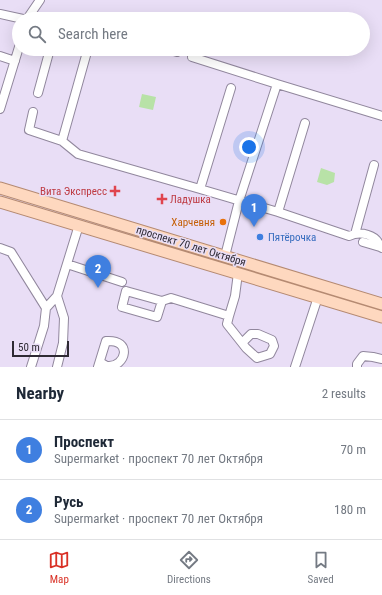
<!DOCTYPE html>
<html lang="en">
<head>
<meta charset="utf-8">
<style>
	body { margin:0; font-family:"Roboto Condensed",sans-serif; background:#f2f2f3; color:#1f2937 }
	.scale { position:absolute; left:12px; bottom:10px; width:57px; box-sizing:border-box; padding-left:4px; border:2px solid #2e2a33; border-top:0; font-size:11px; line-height:14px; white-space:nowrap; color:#2e2a33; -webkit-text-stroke:3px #e9def6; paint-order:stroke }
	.you { position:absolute; left:249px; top:147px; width:14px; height:14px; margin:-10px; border:3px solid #fff; border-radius:50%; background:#1a73e8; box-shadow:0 0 0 6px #1a73e833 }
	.badge { display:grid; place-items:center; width:26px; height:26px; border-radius:50%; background:#d93025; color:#fff; font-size:13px; font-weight:700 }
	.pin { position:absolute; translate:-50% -33px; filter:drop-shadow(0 1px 2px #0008) }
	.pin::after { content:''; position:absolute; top:21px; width:14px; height:12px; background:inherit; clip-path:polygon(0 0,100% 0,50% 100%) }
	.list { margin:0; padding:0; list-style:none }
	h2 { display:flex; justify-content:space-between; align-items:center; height:52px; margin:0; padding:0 16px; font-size:17px }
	h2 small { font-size:13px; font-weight:400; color:#747a83 }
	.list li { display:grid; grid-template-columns:26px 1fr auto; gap:12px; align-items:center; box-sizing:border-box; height:60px; padding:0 16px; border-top:1px solid #e0e1e3 }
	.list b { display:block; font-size:15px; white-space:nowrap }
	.list p { margin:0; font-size:13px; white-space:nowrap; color:#747a83 }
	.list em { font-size:13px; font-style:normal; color:#747a83 }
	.icon { flex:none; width:22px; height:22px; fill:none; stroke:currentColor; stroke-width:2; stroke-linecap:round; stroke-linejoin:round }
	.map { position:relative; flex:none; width:382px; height:367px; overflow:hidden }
	.search { position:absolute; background:#fff; box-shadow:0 4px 16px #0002; left:12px; right:12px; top:12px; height:44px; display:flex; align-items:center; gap:10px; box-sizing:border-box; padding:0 14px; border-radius:22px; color:#747a83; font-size:15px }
	.sheet { height:172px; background:#fff }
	nav { display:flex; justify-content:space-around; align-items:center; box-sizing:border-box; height:56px; border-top:1px solid #e0e1e3; background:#fff; font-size:11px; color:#747a83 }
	nav a { display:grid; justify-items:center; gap:2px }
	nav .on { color:#d93025 }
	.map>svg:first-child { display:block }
	.green { fill:#b8e2a7 }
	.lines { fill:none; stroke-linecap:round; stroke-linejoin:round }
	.minor-casing { stroke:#91879d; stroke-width:10 }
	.major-casing { stroke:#b58a72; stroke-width:13 }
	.minor { stroke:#fff; stroke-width:8 }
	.major { stroke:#fed8bf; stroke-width:11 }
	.health-dot { fill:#e0444e; stroke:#e9def6; stroke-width:1.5 }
	.food-dot { fill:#e8710a; stroke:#e9def6; stroke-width:1.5 }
	.shop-dot { fill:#3f7fe0; stroke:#e9def6; stroke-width:1.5 }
	.labels { text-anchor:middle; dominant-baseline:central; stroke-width:3; stroke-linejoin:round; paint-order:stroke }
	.health-label { font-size:11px; fill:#be3a42; stroke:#e9def6; text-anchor:end }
	.food-label { font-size:11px; fill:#c56008; stroke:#e9def6; text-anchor:end }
	.shop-label { font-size:11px; fill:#366cbe; stroke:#e9def6; text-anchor:start }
	.street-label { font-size:11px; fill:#2e2a33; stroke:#e9def6 }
</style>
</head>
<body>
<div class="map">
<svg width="382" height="367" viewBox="0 0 382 367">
	<rect width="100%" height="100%" fill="#e9def6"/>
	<path class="green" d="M142,94L156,97L153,110L139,107Z
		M321,168L335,173L334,182L327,185L317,182Z"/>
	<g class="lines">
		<g class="minor-casing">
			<path id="minor" d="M0,14L23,19
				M27,19L40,0
				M78,49L87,52
				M167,49L177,52
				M0,56L15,61
				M192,57L277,84
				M231,88L200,189L278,212L305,123
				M38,93L50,49
				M0,109L19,47
				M33,112L29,130L62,141L78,154L200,189
				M62,141L87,52L91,49
				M278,212L349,236C360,231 377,234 380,247L382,248
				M355,234L374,165
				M363,242L380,247
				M0,248L11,252L46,308L44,326L31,367
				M225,256L239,201L277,84L382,116
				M67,264L122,282
				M57,296L64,318L63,343L57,367
				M162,301L157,317L122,307L126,291L162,301L171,298L229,316L227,324L246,348L257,358L270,354L274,346L272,340L258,334H251L242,343
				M46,308L57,296L79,225
				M229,316L235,296L238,273
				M98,367L106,341C133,339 126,367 108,366C106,366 102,363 100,362
				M295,367L318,297
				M357,367V364L363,356L373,357L382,359"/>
		</g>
		<g class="major-casing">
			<path id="major" d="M0,188L382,304
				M0,202L382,317"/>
		</g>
		<use href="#minor" class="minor"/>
		<use href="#major" class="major"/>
	</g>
	<g class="health-dot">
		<path d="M113 185h4v4h4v4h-4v4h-4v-4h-4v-4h4z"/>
		<path d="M160 193h4v4h4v4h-4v4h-4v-4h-4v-4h4z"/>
	</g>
	<circle class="food-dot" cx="223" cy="222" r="4"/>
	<circle class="shop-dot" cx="260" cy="237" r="4"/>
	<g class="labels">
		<g class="health-label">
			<text x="107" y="191">Вита Экспресс</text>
			<text x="170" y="199" text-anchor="start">Ладушка</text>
		</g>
		<g class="food-label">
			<text x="215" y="222">Харчевня</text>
		</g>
		<g class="shop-label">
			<text x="268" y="237">Пятёрочка</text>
		</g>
		<g class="street-label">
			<text transform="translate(191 246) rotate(17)">проспект 70 лет Октября</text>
		</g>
	</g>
</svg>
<div class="scale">50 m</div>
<div class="you"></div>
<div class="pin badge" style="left:254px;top:227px;background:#3f7fe0">1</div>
<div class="pin badge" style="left:98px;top:288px;background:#3f7fe0">2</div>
<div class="search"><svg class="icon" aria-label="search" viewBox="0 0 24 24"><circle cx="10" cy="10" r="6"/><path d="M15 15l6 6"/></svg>Search here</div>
</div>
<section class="sheet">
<h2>Nearby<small>2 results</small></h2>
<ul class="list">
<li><span class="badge" style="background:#3f7fe0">1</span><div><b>Проспект</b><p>Supermarket · проспект 70 лет Октября</p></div><em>70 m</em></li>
<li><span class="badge" style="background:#3f7fe0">2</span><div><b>Русь</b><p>Supermarket · проспект 70 лет Октября</p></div><em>180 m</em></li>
</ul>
</section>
<nav>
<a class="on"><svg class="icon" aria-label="map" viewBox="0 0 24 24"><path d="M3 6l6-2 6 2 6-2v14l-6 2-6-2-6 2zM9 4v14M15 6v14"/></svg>Map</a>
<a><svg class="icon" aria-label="directions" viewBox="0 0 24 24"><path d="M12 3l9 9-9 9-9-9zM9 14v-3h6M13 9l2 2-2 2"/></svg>Directions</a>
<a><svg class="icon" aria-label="saved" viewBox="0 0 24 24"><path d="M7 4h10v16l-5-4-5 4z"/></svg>Saved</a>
</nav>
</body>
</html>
